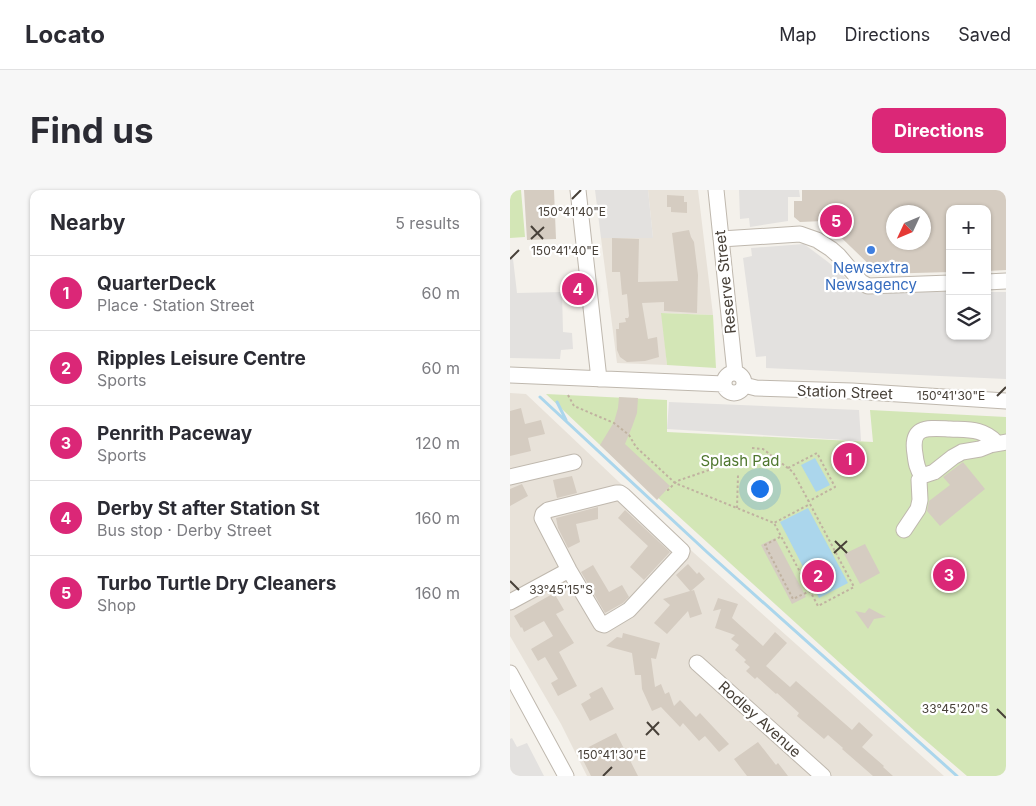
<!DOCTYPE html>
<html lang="en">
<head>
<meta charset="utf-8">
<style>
	body { margin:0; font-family:Inter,sans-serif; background:#f7f7f7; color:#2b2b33 }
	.controls { position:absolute; right:15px; top:15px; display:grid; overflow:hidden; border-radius:10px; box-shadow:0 1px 4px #0004 }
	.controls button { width:45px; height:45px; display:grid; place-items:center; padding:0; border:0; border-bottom:1px solid #e1e1e2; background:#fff; color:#2b2b33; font:25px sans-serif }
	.compass { position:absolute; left:376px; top:15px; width:45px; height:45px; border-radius:50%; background:#fff; box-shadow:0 1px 4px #0004; rotate:226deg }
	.you { position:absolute; left:249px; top:298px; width:18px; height:18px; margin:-12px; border:4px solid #fff; border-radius:50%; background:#1a73e8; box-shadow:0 0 0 8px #1a73e833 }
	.badge { display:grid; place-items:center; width:32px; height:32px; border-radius:50%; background:#db2777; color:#fff; font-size:16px; font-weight:700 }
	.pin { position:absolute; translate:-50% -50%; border:2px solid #fff; box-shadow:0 1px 5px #0006 }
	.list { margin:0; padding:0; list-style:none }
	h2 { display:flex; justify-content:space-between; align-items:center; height:65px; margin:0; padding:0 20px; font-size:21px }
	h2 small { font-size:16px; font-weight:400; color:#7c7c81 }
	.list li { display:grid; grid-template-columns:32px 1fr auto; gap:15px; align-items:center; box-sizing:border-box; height:75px; padding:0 20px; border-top:1px solid #e1e1e2 }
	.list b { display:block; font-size:19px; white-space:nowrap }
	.list p { margin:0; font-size:16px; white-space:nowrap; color:#7c7c81 }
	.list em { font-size:16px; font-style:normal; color:#7c7c81 }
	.icon { flex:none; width:28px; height:28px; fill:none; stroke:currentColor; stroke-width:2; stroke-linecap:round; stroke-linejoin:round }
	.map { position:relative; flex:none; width:496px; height:586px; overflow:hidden; border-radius:10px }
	header { display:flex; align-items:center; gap:30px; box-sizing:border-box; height:70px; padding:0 25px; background:#fff; border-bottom:1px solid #e1e1e2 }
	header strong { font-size:24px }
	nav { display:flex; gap:28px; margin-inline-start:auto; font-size:18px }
	.intro { display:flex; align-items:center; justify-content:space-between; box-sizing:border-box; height:120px; padding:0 30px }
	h1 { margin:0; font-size:35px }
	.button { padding:12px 22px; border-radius:10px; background:#db2777; color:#fff; font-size:18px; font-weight:700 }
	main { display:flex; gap:30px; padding:0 30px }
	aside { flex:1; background:#fff; border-radius:10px; box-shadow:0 1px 4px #0004 }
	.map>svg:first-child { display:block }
	.residential { fill:#e8e2d9 }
	.green { fill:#d3e6b6 }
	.parking { fill:#e3e1df }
	.water { fill:#abd6ec }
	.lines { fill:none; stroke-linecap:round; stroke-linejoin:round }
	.stream { stroke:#abd6ec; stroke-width:3 }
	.building { fill:#d5ccc1; fill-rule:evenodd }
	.minor-casing { stroke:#bfb8ae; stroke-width:17 }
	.path { stroke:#c0b2a0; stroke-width:2; stroke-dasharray:2.5 2.5; stroke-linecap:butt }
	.minor { stroke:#fff; stroke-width:15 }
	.ticks { fill:none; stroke:#484139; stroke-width:2 }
	.shop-dot { fill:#3f7fe0; stroke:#fff; stroke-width:2 }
	.labels { text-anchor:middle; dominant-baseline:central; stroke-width:4.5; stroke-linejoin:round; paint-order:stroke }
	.shop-label { font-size:15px; fill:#366cbe; stroke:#fff }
	.street-label { font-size:15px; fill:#484139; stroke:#fff }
	.park-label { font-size:15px; fill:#4f772f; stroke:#fff }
	.ticks-label { font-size:12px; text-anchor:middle; fill:#484139; stroke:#fff; stroke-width:4.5; stroke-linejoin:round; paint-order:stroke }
</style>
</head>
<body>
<header>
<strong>Locato</strong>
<nav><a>Map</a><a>Directions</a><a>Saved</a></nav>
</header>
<div class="intro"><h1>Find us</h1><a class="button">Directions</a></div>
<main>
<aside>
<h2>Nearby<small>5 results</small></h2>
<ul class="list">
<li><span class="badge">1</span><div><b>QuarterDeck</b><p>Place · Station Street</p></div><em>60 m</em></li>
<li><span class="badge">2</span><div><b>Ripples Leisure Centre</b><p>Sports</p></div><em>60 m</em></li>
<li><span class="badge">3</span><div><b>Penrith Paceway</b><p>Sports</p></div><em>120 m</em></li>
<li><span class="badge">4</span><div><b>Derby St after Station St</b><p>Bus stop · Derby Street</p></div><em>160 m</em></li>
<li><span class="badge">5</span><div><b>Turbo Turtle Dry Cleaners</b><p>Shop</p></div><em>160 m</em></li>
</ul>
</aside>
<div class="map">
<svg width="496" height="586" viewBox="0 0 496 586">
	<rect width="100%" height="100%" fill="#f4f1eb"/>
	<path class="residential" d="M138,0H188L203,125L152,123L157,175L107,173L91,48H143Z
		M0,203L16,204L184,363L434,586H77L51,534L0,446Z"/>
	<path class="green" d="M0,0H11L15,47L0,48Z
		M151,123L203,125L206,178L157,175Z
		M36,204L157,210V242L363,252L360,220L496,227V586H457L407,543L89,254Z"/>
	<path class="parking" d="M85,0H138L143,48H91Z
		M229,0H289L290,7H278V31L240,37L239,28L230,29Z
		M294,54L318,72L350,101L440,102V146H477V102H496V189L256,178V166L246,167L233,68L242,66L241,58Z
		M0,69H3L7,103L52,102L53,142L62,143L63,159L51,160L50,169L0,168Z
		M159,212L349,220L351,251L157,239Z
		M2,548L7,557L17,553L34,586H0V549Z"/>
	<path class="water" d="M305,268L320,295L306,302L291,275Z
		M298,318L338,393L309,408L270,332Z"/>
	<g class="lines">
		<path class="stream" d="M30,207L198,363L447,586
			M47,212L56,230"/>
	</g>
	<path class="building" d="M14,0H44L46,49L17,50Z
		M292,0H496V80L477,81V19H440V82L369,84L314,31L290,32L284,27V11H292ZM384,22H414V52H384Z
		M157,5L174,6V12H177V23L161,22V17H157Z
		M179,40L181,47L184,52L188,85L187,123L154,121V112L132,113L138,149L147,147L149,167L135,171L117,172L110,167L107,160L106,139H109V133L116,132L115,128H118L119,126L117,104L112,105L110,82H102V48L129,49L128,92L168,91L162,43Z
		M109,207L128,208L127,223L122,237L115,254L160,296L147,310L90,255L104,232L108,218Z
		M11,218L15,234L31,230L35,244L18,248L21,261L0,266V221Z
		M346,253L350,282L332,284L327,256Z
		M453,272L475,299L430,336L417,321L419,311L440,295L433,287Z
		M62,286L67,303L47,308L43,290Z
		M12,294L18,306L0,316V299Z
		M88,317V329L66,334L70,352L58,358L48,338L46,328Z
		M115,320L160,362L134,390L120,377L138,356L108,328Z
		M265,348L296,407L282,414L251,355Z
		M355,354L370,383L350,394L334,364Z
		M178,374L187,384L189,382L195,389L181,401L184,400L192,424L180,428L178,421L157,444L144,433L160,415L153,409L180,401L166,385Z
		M83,375L99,402L112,395L119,407L113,413L95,423L71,382Z
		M44,403L54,420L46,424L64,453L49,462L67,496L48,506L41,493L48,489L35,467L28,471L21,459L43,446L34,431L14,442L12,437L11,438L4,426Z
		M208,408L228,414L222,428L253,456L265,442L277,453L256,476L280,497L286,491L342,540L349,532L363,545L352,557L374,576L373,577L383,586H363L332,559L333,558L318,545L314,549L287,526L289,523L267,503L266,504L247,487L245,489L236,481L240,477L234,472L236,470L225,460L229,455L221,449L225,445L205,438L211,419L203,421Z
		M359,418L376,427L364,429L358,439L345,421L355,423Z
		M113,443L150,453L146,469L141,468L145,497L151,494L155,504L159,502L164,516L170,510L186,527L190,523L219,554L209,562L195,546L189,551L173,533L170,537L151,517L142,521L132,499L131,485H125L122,463L96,456L107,447L112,448Z
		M92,497L104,519L80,531L71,514L81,508L79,504Z
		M106,543L128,586H81L69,562Z
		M248,552L266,575L268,573L278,586H237L224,569Z"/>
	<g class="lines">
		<g class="minor-casing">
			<path id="minor" d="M68,0L89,189
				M206,0L225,183
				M211,49L290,44L307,50L321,59L329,66L351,92L358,96L440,93
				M477,92L496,91
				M214 193a10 10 0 1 1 20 0a10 10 0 1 1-20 0Z
				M0,185L214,194
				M234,195L246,198L342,201L496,211
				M412,286C407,279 406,273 405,264C400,235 418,238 440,239C458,240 473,238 487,253
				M0,287L64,272
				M106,303H110L113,305L172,361L171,364L119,420L94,435L91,434L59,380L32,328L33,324L38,320Z
				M394,340L408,319L410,310L409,290L412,286L424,282L443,267L452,262L470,259L480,255L496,252
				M0,412L59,380
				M187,473L313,586
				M0,483L56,586"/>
		</g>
		<path class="path" d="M58,205L64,216L104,233L119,245L126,257L165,293L264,333L308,416L344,397L300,314L264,333
			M242,258L253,259L283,282L299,312
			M278,278L307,263L325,297L299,311
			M157,300H158L167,291L208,277
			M227,318L228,285
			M270,347L255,355L283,409L300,401"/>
		<use href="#minor" class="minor"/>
	</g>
	<path class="ticks" d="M62,9L71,0M21,36L33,49M21,49L34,37M0,69L9,60M487,206L496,197M325,351L337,363M324,363L337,351M0,391L9,400M487,519L496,528M137,532L149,545M136,545L149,532M93,586L102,577"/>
	<circle class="shop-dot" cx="361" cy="60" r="5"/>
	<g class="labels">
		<g class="shop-label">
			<text x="361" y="77">Newsextra<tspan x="361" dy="17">Newsagency</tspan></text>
		</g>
		<g class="street-label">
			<text transform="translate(215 92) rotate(-96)">Reserve Street</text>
			<text transform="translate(335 202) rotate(2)">Station Street</text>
			<text transform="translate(250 529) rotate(42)">Rodley Avenue</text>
		</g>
		<g class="park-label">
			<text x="230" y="270">Splash Pad</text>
		</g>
	</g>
	<g class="ticks-label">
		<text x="62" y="26">150°41'40"E</text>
		<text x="55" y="65">150°41'40"E</text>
		<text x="441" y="210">150°41'30"E</text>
		<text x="51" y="404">33°45'15"S</text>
		<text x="445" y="523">33°45'20"S</text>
		<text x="102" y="569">150°41'30"E</text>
	</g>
</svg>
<div class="controls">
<button>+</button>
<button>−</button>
<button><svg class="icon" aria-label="layers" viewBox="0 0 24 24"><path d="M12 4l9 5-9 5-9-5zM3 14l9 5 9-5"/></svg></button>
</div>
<svg class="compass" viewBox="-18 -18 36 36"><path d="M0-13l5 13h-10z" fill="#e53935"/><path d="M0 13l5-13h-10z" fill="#7c7c81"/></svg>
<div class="you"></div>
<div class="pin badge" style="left:339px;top:269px">1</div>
<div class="pin badge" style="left:308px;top:386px">2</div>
<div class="pin badge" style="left:439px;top:385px">3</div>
<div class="pin badge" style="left:68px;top:99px">4</div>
<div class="pin badge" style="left:326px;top:31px">5</div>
</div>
</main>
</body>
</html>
